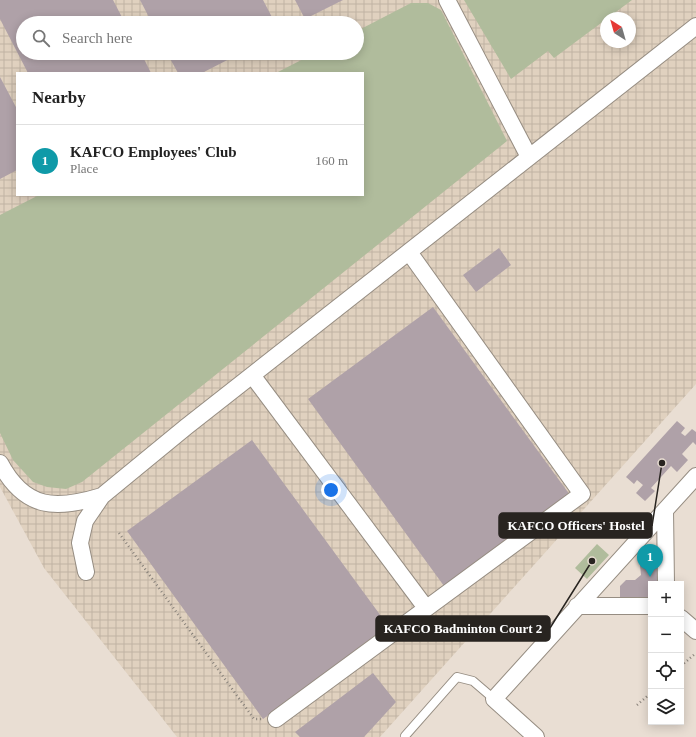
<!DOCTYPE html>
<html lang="en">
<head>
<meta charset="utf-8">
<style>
	body { margin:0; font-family:"Times New Roman",serif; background:#f6f6f6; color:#222 }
	.controls { position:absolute; right:12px; bottom:12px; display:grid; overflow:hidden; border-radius:0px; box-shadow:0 2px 10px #0003 }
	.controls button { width:36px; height:36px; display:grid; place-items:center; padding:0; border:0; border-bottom:1px solid #e0e0e0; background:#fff; color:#222; font:20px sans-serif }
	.compass { position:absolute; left:600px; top:12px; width:36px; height:36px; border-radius:50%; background:#fff; box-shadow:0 2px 10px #0003; rotate:323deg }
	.you { position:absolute; left:331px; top:490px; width:14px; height:14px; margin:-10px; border:3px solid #fff; border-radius:50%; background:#1a73e8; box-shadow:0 0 0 6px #1a73e833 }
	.badge { display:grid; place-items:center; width:26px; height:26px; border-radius:50%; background:#7c3aed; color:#fff; font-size:13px; font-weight:700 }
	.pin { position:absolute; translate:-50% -33px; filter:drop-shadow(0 1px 2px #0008) }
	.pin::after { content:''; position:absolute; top:21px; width:14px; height:12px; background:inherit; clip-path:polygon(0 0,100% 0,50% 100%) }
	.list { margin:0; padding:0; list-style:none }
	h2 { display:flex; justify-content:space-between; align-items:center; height:52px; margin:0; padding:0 16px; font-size:17px }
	h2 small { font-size:13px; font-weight:400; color:#767676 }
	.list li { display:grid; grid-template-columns:26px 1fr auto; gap:12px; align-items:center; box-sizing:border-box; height:72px; padding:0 16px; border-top:1px solid #e0e0e0 }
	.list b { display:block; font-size:15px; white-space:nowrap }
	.list p { margin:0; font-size:13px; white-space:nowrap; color:#767676 }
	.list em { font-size:13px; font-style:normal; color:#767676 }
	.icon { flex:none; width:22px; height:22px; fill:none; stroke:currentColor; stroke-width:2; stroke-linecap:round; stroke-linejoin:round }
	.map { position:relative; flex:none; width:696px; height:737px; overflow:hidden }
	.search { position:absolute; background:#fff; box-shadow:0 2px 10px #0003; left:16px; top:16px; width:348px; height:44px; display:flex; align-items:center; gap:10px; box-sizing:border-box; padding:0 14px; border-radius:22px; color:#767676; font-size:15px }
	.panel { position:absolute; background:#fff; box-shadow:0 2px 10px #0003; left:16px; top:72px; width:348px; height:124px; border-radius:0px }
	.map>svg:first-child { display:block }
	.industrial { fill:url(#industrial-grid); fill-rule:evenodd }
	.grass { fill:#b0bc9c }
	.building { fill:#afa1a8 }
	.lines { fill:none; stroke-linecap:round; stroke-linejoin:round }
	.service-casing { stroke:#968d82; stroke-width:10 }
	.minor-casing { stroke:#968d82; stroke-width:18 }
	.path { stroke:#878079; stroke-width:2.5; stroke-dasharray:1 3; stroke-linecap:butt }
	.service { stroke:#fff; stroke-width:8 }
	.minor { stroke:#fff; stroke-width:16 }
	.leader { fill:none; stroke:#282420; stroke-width:1.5 }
	.callout-dot { fill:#282420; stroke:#e9ded3; stroke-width:1.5 }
	.callout { fill:#282420; stroke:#282420; stroke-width:1.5 }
	.callout-label { font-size:13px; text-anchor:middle; font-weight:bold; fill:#fff }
</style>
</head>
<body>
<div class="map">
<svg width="696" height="737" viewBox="0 0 696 737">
	<defs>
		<pattern id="industrial-grid" width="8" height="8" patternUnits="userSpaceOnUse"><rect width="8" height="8" fill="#e0d1bf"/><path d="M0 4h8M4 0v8" fill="none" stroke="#c0b3a4"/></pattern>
	</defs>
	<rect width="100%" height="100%" fill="#e9ded3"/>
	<path class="industrial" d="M0,0H696V384L380,737H177L44,568L0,487ZM606,18H630V42H606ZM23,23H357V53H23ZM17,73H363V195H17Z"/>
	<path class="grass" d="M464,0H632L554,58L548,51L511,79Z
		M411,3H428L441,10L507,141L82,482L66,489L47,487L33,482L13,460L0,433V215L39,195H363V73H276L315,53H357V31Z
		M597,544L609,555L587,579L575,568Z"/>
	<path class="building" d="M0,0H113L125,23H23V53H141L151,73H28L0,19Z
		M140,0H263L275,23H152Z
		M295,0H343L305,19Z
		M167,53H241L202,73H178Z
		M0,77L17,109V170L0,179Z
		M499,248L511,265L476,292L463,275Z
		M433,307L570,495L444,586L308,399Z
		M677,421L685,428L681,433L685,436L692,429L696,432V445L693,442L682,454L688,460L677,472L671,466L651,488L655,491L645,501L636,493L643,485L637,480L634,484L626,477Z
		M252,440L389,627L263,719L127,531Z
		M646,559H661V584H651V600H620V586L626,580H635L641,575L640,565Z
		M373,673L396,702L364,737H300L295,732Z"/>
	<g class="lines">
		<g class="service-casing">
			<path id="service" d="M405,736L457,677L473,681L494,699"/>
		</g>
		<g class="minor-casing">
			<path id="minor" d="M447,0L529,157
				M252,375L426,608
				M0,463C25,510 56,510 102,496
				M665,510L666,584
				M86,572L80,543L85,521L102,496L186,427L696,26
				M577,606H651
				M681,618L696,631
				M276,719L582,494L409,252
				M536,737L494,699L696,476"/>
		</g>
		<path class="path" d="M119,533L254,719H263
			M681,666L696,653
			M637,705L651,693"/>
		<use href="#service" class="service"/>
		<use href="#minor" class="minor"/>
	</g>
	<path class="leader" d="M662 463L652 526M592 561L550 628"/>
	<g class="callout-dot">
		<circle cx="662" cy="463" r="4"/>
		<circle cx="592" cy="561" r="4"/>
	</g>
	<g class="callout">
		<rect x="499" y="513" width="153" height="25" rx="4"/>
		<rect x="376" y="616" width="174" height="25" rx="4"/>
	</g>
	<g class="callout-label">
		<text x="576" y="530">KAFCO Officers' Hostel</text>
		<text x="463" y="633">KAFCO Badminton Court 2</text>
	</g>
</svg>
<div class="controls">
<button>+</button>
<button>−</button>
<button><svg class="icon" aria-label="locate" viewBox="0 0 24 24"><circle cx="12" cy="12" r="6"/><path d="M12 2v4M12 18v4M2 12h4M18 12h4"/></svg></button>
<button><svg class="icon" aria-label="layers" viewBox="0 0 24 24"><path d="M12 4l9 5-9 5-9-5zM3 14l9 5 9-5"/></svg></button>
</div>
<svg class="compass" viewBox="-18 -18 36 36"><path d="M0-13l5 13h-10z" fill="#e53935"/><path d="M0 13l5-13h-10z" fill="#767676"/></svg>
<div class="you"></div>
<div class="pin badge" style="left:650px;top:577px;background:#0f9aa8">1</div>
<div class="search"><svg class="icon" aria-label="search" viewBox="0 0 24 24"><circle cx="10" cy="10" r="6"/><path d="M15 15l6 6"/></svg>Search here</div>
<section class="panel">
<h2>Nearby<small></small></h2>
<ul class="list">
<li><span class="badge" style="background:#0f9aa8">1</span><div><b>KAFCO Employees' Club</b><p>Place</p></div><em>160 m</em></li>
</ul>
</section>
</div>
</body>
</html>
